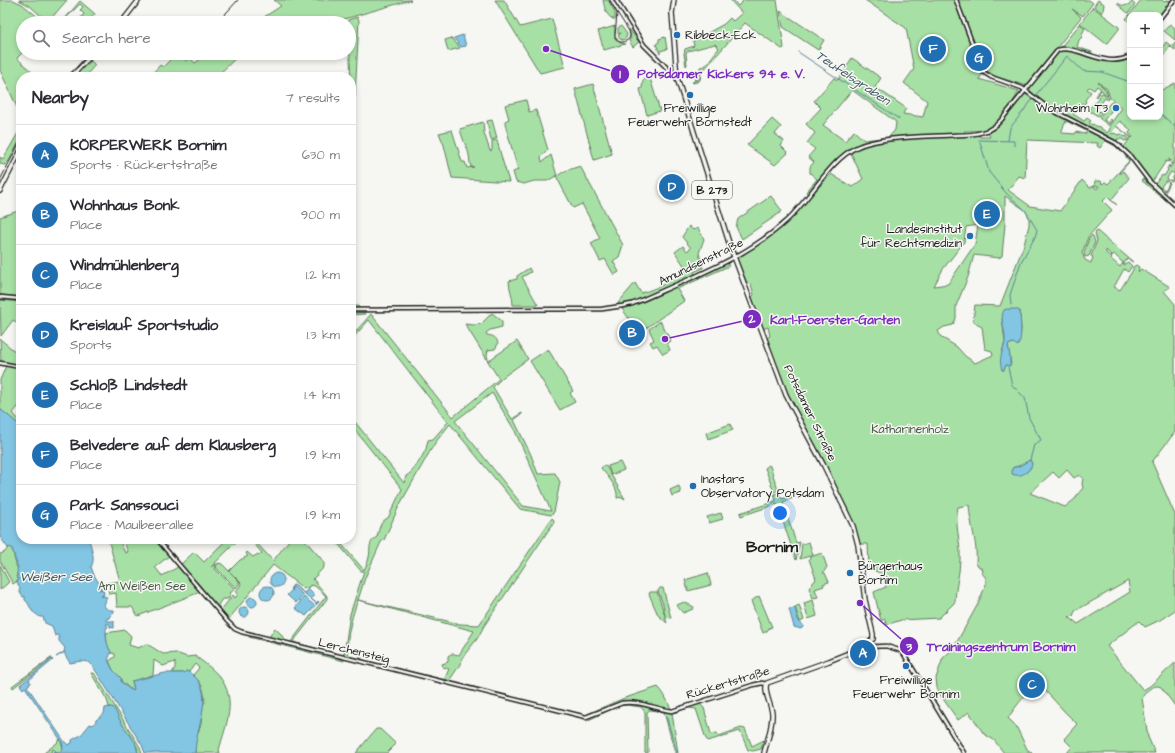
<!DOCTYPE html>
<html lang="en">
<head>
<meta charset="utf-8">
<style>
	body { margin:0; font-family:"Architects Daughter",sans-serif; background:#f2f2f3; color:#2b2b33 }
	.controls { position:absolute; right:12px; top:12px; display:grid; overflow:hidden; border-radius:8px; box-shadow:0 2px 6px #0003 }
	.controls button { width:36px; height:36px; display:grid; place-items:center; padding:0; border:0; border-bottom:1px solid #e1e1e2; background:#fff; color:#2b2b33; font:20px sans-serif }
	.you { position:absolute; left:780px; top:513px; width:14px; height:14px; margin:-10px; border:3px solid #fff; border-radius:50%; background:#1a73e8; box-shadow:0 0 0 6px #1a73e833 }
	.badge { display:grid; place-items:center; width:26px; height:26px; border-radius:50%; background:#1f6fb2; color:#fff; font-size:13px; font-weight:700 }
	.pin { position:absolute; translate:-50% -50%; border:2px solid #fff; box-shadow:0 1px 4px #0006 }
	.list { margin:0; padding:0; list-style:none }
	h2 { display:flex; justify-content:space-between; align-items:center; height:52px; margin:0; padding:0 16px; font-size:17px }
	h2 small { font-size:13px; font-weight:400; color:#7c7c81 }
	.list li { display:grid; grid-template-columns:26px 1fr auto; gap:12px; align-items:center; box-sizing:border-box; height:60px; padding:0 16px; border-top:1px solid #e1e1e2 }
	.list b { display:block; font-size:15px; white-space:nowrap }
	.list p { margin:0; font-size:13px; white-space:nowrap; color:#7c7c81 }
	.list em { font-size:13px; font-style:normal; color:#7c7c81 }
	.icon { flex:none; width:22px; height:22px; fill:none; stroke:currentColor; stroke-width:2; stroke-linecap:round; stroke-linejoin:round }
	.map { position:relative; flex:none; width:1175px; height:753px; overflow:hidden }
	.search { position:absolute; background:#fff; box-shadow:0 2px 6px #0003; left:16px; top:16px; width:340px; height:44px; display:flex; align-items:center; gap:10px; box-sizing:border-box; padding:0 14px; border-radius:22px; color:#7c7c81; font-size:15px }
	.panel { position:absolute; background:#fff; box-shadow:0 2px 6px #0003; left:16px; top:72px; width:340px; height:472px; border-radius:16px }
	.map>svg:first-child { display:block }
	.green { fill:#a7e0a5; stroke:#627e60; fill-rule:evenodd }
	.water { fill:#83c6e4; stroke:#5a8294 }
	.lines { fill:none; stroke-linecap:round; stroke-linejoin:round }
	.stream { stroke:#5a8294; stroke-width:1 }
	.secondary-casing { stroke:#1c1c1c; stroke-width:5.5 }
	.primary-casing { stroke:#1c1c1c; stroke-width:6 }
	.secondary { stroke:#f6f6f2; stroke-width:2.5 }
	.primary { stroke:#f6f6f2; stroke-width:3.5 }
	.tram { stroke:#1c1c1c; stroke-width:1 }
	.poi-dot { fill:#1f6fb2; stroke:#f6f6f2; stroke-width:1.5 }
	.labels { text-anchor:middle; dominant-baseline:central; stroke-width:3; stroke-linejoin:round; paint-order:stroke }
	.shield { fill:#f6f6f2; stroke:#5d5d5c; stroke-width:1 }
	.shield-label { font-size:11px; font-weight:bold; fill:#1c1c1c }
	.poi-label { font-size:12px; fill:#1c1c1c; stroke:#f6f6f2; text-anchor:start }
	.street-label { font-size:12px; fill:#1c1c1c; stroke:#f6f6f2 }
	.park-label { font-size:12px; fill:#465745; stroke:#f6f6f2 }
	.water-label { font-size:13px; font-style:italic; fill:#405862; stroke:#f6f6f2 }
	.district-label { font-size:16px; font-weight:bold; fill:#1c1c1c; stroke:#f6f6f2 }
	.leader { fill:none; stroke:#7b2cbf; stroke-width:1.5 }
	.callout-dot { fill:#7b2cbf; stroke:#f6f6f2; stroke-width:1.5 }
	.mark-label { font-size:12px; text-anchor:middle; font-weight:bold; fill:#fff }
	.callout-label { font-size:13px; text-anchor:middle; font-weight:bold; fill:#7b2cbf; stroke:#f6f6f2; stroke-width:3; stroke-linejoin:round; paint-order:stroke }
</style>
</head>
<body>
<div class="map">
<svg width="1175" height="753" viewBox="0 0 1175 753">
	<rect width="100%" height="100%" fill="#f6f6f2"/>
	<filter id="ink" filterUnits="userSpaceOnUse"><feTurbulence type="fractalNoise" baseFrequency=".025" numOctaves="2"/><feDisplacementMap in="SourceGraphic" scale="8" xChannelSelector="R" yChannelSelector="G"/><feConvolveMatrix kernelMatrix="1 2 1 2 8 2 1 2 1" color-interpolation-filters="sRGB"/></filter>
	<g filter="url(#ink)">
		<path class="green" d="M0,0H13L22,4L45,23H23V52L17,58L37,77H21V116L0,70Z
			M19,0H67L48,22L30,6Z
			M274,0H411L330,23H255L281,6Z
			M495,0H504L520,27L552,19L565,67L540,73Z
			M603,0H608L615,12V20C606,16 605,10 603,0Z
			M733,0L738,6L744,0H777L784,48L782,49L745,23L701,73L700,80L697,82L693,83L692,82L695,81L694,77L696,81L700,78V67L705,66L719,48L715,44L688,51L686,53L687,65L686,66L684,54L685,49L694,46L693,41L724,24L730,18L733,21L742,13L731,1Z
			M865,0H1089L1093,3L1083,16L1072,9L1081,17L1027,86L997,77L985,70L979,79L1019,91C1013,103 997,127 983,130C977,131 970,131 964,131L966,135H979L980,137H990L988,132L1001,122L1024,94H1027L1046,108V111L1048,110L1102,137L1121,150V152L1115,146L1106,141L1104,142L1100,148L1097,146L1098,143L1027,140L1025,178L1019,176L1008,190L1030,206L1060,211L1082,180L1090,188L1093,186L1097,189L1099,186H1094L1095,181H1101L1102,184L1105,182L1108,184L1129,161L1124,154L1128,156L1131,160L1119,173H1122L1123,171L1129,178L1111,200L1117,205L1107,197L1103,201L1112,210L1088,237L1082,253L1085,260L1091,263L1093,257L1091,256L1097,241L1095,233L1097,231L1133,262L1128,259L1124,262L1123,265L1128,262L1132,266L1128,272L1124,269L1114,287L1120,290L1133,270V267L1136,265L1139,267L1138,272L1141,269L1170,287L1164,291L1175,304V432L1152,462L1175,515V610L1160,620L1145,627L1139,621L1107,646L1143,690L1150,686L1175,663V706L1161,687L1158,686C1151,686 1145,692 1142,698L1148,737L1155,753H1067L1072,747L1064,739L1077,724L1064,711L1041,686C1025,692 1017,705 1008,718L1016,726L1027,749L1032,753H1004L994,740L984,734L969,712L958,720L941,696L937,688L936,678L943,658L953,649L978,604L986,584V578L982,573L983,570L976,564C978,543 970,525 969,505L958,507C954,524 961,541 960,559C960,574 955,588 955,602L939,618L901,620L886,625L885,619L881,621L874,592L886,587L882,574L869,568L868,544H860C844,492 813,446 790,398C781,379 774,358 767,338L770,336L768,327L763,329L752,297L754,295L751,284L747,283L737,258L768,238L786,223L831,174L852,187L863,179L850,151L833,166L809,196L806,192L817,179L810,173V167L814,162L808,157L815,149L807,143L815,133L806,124L821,108L814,101L834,78L838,80L852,58L881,78L875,87L906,108L903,114L923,117L927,101L904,83L914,69L906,28ZM852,90L896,122L895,130L889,137L864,140L854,131L845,141L823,125ZM1066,121L1087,131L1085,134L1076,132L1075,134L1062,133V130ZM1005,196L1025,210L1029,217V225L1024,245L1000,306L975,305L973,320L976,324L982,327L985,349L992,351L993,355L975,363L965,356L957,347L941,337L938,331L944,327L953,325L956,318V306L968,277L974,255L999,258L1002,256L1005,224ZM978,225L975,244L948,284L934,286L943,269L964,242L966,227ZM1106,250L1112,256L1114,254L1123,263L1120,267L1111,259L1112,258L1106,253ZM1020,311L1021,330L1019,343H1013L1008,345L1011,364L1006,365L1004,370H1002V352L1005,342L1002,319ZM1030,460L1032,464C1030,472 1025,473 1017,475L1014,467L1019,466ZM1067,470L1074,478C1078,475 1080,475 1083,478L1082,484L1083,488L1077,495L1076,498L1065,507L1030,493L1053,472L1059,478ZM1128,581L1130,592L1078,624L1069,617L1073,616L1075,611Z
			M1098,0L1104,4L1103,12H1101L1094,6Z
			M1141,0H1162L1164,2L1170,0L1172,2L1160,16V15H1130V23L1126,19Z
			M80,1L95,14L86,23H84L80,19L84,14L80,10L83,7L80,4L64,20Z
			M1132,2L1135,5L1128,13L1117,4L1118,3C1123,7 1128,6 1132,2Z
			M1093,7L1119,27V29L1108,43H1105L1080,23Z
			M780,11L824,40L818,50L783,27Z
			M357,17L359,20L355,98L352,100L348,20Z
			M1080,24L1085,28L1081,36L1082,37L1079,40L1077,47L1092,52L1091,55L1069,48H1060Z
			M1170,24L1175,28V40L1164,31Z
			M615,26C614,37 613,41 625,44L604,50L598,31Z
			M621,26L627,34L626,38L623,40L620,39L618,36L621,33L618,34V28Z
			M629,29L639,42L633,47L629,41L631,38Z
			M665,37L667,49L660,51V54L656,44L659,42V39Z
			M452,38L460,48L448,51L445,40Z
			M1166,42L1171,46L1174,43L1175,44V50L1170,46L1162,58L1160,56V51Z
			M1066,50C1084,55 1113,68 1130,58V117H1160V91L1175,83V177L1172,182L1169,180L1171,181L1175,174L1171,172L1167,178L1168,180L1167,182L1165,181L1161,187L1165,190L1169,183L1168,182L1170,183L1166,191L1165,190L1163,192L1155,184L1162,175L1164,176L1168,170L1167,169L1169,165L1170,168L1172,164L1170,163L1173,164V162L1168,159L1170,161L1169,162L1166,161L1152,182L1124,147L1131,137L1116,126L1111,133L1112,134L1115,133L1117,135L1121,134L1125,137L1127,136L1128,137V140L1124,141L1122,139H1117V141L1122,145L1123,144L1122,146C1095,123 1052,118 1030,90L1029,87L1058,51ZM1098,82L1107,89L1110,98L1122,108L1109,126L1110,129L1107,133L1098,126L1097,127L1093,124L1092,125L1089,123L1091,121L1087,118L1084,121L1073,114L1080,104L1086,108L1087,107L1081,103L1084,104L1086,102L1085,100L1091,92L1087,89L1089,87L1094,90L1097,86L1101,89L1095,96L1096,97L1101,90L1108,96L1106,90ZM1120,121L1131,130L1129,133L1133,137L1132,138L1116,126Z
			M172,53L176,54L178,56H175C179,58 183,58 187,61L190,58L195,63L210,53H241L216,77H150V76L160,65L163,67L175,55Z
			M91,61L95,65L89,72V77H72Z
			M650,78L660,111L647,115L640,89L642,88L643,80Z
			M593,84L612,154L594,160L575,89Z
			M1102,93H1103L1109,98L1108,100L1105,98L1096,110L1099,112L1100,111L1102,112L1098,116L1088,110L1100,97L1099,96Z
			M526,100L529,112L536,110L548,150L541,157L542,162L551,155L557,176L565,171L580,166L623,245L619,257L613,261L619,272L614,275L605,259L600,261L591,243L600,238L582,204L573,208L556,176L547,181H534L524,184L516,182L513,172L518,170L505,124V121L509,119L505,105Z
			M1113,102L1119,107L1118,108L1115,106L1104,120L1108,123L1110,119L1112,120L1108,125L1099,118L1110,103Z
			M772,119L781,127L775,134L784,141L781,146L788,153L775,165L747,145Z
			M492,120L497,138L491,140L487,121Z
			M483,122L484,133L490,151L492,150V141L497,140L502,159L509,182L452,178L444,145L439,133L452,130L462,162H465L467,168L474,167H471C469,162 470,156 468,151C465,144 462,137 460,129Z
			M21,128V138L9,161L5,165L0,164V157L3,159Z
			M1143,179L1175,207V208L1141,180Z
			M771,196L782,211L780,213L742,239L736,227L738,219Z
			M21,210V297L0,295V217Z
			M689,226L693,230L698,228L704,239L699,253L703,268L694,272L696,277L727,263L729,266L677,289L684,301L649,326L644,329H638L632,323L618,303L635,283L641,293C656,289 674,280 687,270L675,252L683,246L687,251L691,248L682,237Z
			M1092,235L1093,236L1095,242L1089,256L1085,257L1084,253L1089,238Z
			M529,268L531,272L522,277L538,305H513C513,296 509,289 509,281L517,279V276Z
			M0,300L21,302V326L13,320L1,336Z
			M351,306H358L365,314L351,315Z
			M492,313L502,321V327L490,330L486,333L487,335C493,336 497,337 498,344L495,349L488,350L487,354L488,361L517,341L528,359L503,377L493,387L512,419L522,413V414L514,420L531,455L538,474L555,473L560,482L554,512L551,515L520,509L450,424L435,443L429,453L399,506L384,540L381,542L365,578L358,600L460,624L479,625L552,518L554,520V522L484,626L477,639L465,654L459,666L449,681L447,680L445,678L449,669L443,667L442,664L448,662V656C451,653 455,654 459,655L474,631L358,600C353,612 343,647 350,657L362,658L361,661L290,643L326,596L315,586L310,585L309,587L304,589L273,565L228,620L221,610L233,595L235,598L238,594L236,591L240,586L241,583L229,571L240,560L248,556L246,554L247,552L253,557L258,554L259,555L262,553L250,539H253L273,561L290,539H304L324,562V567L313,579L327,596V599L293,642L336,654L342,655L344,654L350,614L364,571H361L334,539H337L364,570C366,566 368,562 369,557C371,549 367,543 377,537C379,529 380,521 388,518L402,489L351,425V417L404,483L406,476C413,473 422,457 426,449C427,446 427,443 428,440L433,439L448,422L369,320L351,340V337L371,314L453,417L499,379L465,324L474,325L481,324ZM492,393L515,431L551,511L523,506L455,421Z
			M660,321L671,341L667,343L670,350L663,354L657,345L653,347L650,342L654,340L649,329L659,322L661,323Z
			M0,339L17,353L21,349V403L13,413L17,418L21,420L18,424L0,409V380L6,366L1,363Z
			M548,349L573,391L570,393L575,402L560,410L530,361Z
			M730,424L733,430L708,439L706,433Z
			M620,462L624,470L611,475L608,466Z
			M604,465L606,466L625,499L622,497L617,498C619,488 607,476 601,468Z
			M769,465L770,466L778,490L774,492L765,468Z
			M679,486L681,493L672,496L670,490Z
			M779,493L782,499L796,495V497L783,502L796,543L800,542L796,560L777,504L741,516L740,513L776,501L774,494Z
			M721,513L723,519L709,523L707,517Z
			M108,539H119L125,553L128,552L123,539H155L169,556L155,567L162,576L178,567L200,592L138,616L132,607H117L116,593L109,594L107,583L120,581Z
			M227,539H239L211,567L216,563L215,569L235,589L230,593L231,594L228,599H222L218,605L220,608L218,609L198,583L194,581L180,565L194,552L204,562Z
			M809,542L813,555L800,559L802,544Z
			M9,547C15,551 13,555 15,561C17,567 19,570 16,577L19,580L13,584L0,561V554L5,552Z
			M822,553L827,567L823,573H825L829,582L823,584L824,586L815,589L818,597L813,598L809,588L816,579L809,559L810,557Z
			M218,563L222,564L239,581V584L236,588L217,569L216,567Z
			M0,565L9,582L0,590Z
			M708,573L711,585L688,591L685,580Z
			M660,588H663L671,618L665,617L667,623L658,615L649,594L650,592H657L665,616L663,604L658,591Z
			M759,596L772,627L769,628L767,631L763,633L751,601Z
			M813,600L817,616L808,619L804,603Z
			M684,602L694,607L693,609L683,613L677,606V605Z
			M799,605L804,620L800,622L795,607Z
			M275,628L281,634L285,641L269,637Z
			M125,630L131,636L129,645L138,648L147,644L163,654L176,653L187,657L195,656C203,662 212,668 219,676C238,700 226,724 219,750L220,753H195V742L201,724L203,705L205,702C204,690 203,684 193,675L199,668L195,664L189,672L186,671L184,673H172L175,668V662L163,666L154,660L153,675L132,681L134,690L133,691L131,690L121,681V678L113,670L109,661L115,657V654L112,653L110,654L111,652L107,645L106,633Z
			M251,636L344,658V661L249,637Z
			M51,658H52L13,688L12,686Z
			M91,673H94L140,747L142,753H138L137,751L138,749C131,735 119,723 114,708L109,707L107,700Z
			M658,687C667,696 666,702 673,711L700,704L704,708L711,734L717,733L719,736L741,728L745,729L752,746L764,740L761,749L753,751L748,750L740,731L708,741L706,739L696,709L689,708L672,713L678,753H675L664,712L650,710L647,712L648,753H645V712L641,707L627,705L619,706L586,721L587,714L622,699Z
			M376,729H380L396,744L387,753H356Z
			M60,739L63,748L60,752H57L53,749L51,751L52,753H44L57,743Z"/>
		<path class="water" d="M463,35L466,46L461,47L454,38Z
			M1007,309H1015L1020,311C1020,322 1023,336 1018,346L1013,343L1008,345L1010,357V366L1006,365L1004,370H1002C998,357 1003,353 1005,342C1006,330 999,320 1004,310Z
			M0,409L21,426V539H89C91,548 96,559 91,567L94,575L102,588L99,590L103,589L104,595L100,596L107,597L104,605C106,610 110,610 114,610V612L110,616L109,618L106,619V621H114V628L110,627V624H106L108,627L106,628C106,636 106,644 111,652L108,660L113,670L121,678V682L132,691L134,689L132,681L165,673H184L186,671C190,672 191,674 194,676C215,694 195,730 195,753H145L142,745L94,668L88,662L81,661L70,663L65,655V652L56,657L64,652L65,648L59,641V636L57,635L55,636L52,626L45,623L43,617H40L32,611L28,603L25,600V596L23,597L19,591L20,589L17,582L19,580C16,576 17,571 18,566H16L17,563C14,560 15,553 11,547L8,548L0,537Z
			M1030,460L1032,464C1030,472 1020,478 1012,474V468L1019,466Z
			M270 580a7 7 0 1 1 14 0a7 7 0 1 1-14 0Z
			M293,585H294L304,593L308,589L314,595L311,599L316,603L318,601L319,602L316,605V603L294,585L291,589L294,587L303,595L296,603L287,595L292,590L290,589Z
			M260 593a7 7 0 1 1 14 0a7 7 0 1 1-14 0Z
			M247 602a5 5 0 1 1 10 0a5 5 0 1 1-10 0Z
			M304,597L315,606L306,616L295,608Z
			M239 612a5 5 0 1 1 10 0a5 5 0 1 1-10 0Z
			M795,608C797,615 796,620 803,625V627L801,629L794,627L789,609Z
			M52,659L53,660L29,680L31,683L27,686L64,741L68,745L72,743V740L81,735L90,724L93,725L95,723L96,720L104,714L105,708L111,707L114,708L122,724L135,742L138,753H52L54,751L57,752H60L63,748L62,742L25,687L23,689L20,685Z"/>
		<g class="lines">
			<path class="stream" d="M798,52L899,119
				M1035,96L1067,56L1083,71L1102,72L1130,82
				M1160,113L1175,127
				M979,140L1014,141V146
				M1008,140L1010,128L1033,99
				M980,142L989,172L1006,193L1025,210L1037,230L1035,237L1021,262L1010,295L1011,305
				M1008,367L1012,385L1025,398L1029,418L1037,433
				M1030,460L1034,445L1041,440L1038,434
				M666,715L677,753"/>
			<g class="secondary-casing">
				<path id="secondary" d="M616,0L644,45L677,78
					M956,0L983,72L991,77L1022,88L1048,108L1116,143L1130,156L1149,181L1175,205
					M1160,18L1174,0
					M0,297L21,299
					M351,310L602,309L622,306L632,304C650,297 668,288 685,281C721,265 757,248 786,221C810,200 829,160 857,147C880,136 929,137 956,135C965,135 974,135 983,132C991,130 997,125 1002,119L1058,50C1078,44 1105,70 1130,56
					M0,363L21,367
					M157,539L227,621L235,629L242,632L586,717L622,703C638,700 655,709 672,711L753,685L762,683L766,684
					M864,647L886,646L902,651L964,753"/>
			</g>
			<g class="primary-casing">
				<path id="primary" d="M674,0L672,13L677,78L730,246L786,395L824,466L853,526L858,545L865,600L873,634V639L863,647L829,661L767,683C763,691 771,704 772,713C773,726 767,741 764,753
					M121,23L139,0
					M71,77L93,53
					M0,191L21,150"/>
			</g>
			<use href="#secondary" class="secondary"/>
			<use href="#primary" class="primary"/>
			<path class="tram" d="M609,0L629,31L630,35L629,39L624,42H619L615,37L617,13L610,0
				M119,23C125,17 130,19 136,23
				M217,23L238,0
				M173,53L180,56L190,53
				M65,77L78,67L91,53
				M0,180L21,140"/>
		</g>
	</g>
	<g class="poi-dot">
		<circle cx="677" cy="35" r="4"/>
		<circle cx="690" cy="95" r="4"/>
		<circle cx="1116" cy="108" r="4"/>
		<circle cx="970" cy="236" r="4"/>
		<circle cx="693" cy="486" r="4"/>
		<circle cx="850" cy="573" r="4"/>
		<circle cx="906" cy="666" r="4"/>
	</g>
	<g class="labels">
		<rect class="shield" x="692" y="181" width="40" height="18" rx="3"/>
		<g class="shield-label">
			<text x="712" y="190">B 273</text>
		</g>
		<g class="poi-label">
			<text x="685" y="35">Ribbeck-Eck</text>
			<text x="690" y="108" text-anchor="middle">Freiwillige<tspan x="690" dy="14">Feuerwehr Bornstedt</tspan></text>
			<text x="1108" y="108" text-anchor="end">Wohnheim T3</text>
			<text x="962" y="229" text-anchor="end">Landesinstitut<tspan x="962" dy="14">für Rechtsmedizin</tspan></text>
			<text x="701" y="479">Inastars<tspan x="701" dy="14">Observatory Potsdam</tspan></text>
			<text x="858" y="566">Bürgerhaus<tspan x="858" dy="14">Bornim</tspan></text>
			<text x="906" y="680" text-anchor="middle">Freiwillige<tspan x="906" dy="14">Feuerwehr Bornim</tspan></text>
		</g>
		<g class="street-label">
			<text transform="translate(701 262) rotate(-26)">Amundsenstraße</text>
			<text transform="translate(810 413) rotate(64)">Potsdamer Straße</text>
			<text transform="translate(354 651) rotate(14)">Lerchensteig</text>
			<text transform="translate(728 683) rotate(-17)">Rückertstraße</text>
		</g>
		<g class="park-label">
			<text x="910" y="429">Katharinenholz</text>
			<text x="142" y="586">Am Weißen See</text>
		</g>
		<g class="water-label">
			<text transform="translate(853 78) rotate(34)">Teufelsgraben</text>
			<text x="56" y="577">Weißer See</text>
		</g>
		<g class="district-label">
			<text x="772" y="547">Bornim</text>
		</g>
	</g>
	<path class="leader" d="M546 49L620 74M665 339L752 319M860 603L909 646"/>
	<g class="callout-dot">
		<circle cx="546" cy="49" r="4"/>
		<circle cx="665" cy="339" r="4"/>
		<circle cx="860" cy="603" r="4"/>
		<circle cx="620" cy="74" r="10"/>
		<circle cx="752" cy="319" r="10"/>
		<circle cx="909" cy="646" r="10"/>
	</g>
	<g class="mark-label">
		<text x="620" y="78">1</text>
		<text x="752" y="323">2</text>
		<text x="909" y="651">3</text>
	</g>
	<g class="callout-label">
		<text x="721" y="78">Potsdamer Kickers 94 e. V.</text>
		<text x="835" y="324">Karl-Foerster-Garten</text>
		<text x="1001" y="651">Trainingszentrum Bornim</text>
	</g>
</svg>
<div class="controls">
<button>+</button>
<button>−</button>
<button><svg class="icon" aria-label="layers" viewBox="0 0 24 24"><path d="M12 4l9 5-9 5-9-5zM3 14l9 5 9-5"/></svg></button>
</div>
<div class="you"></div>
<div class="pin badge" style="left:863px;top:653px">A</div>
<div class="pin badge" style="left:632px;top:333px">B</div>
<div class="pin badge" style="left:1032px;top:685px">C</div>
<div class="pin badge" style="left:672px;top:187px">D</div>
<div class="pin badge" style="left:987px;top:214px">E</div>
<div class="pin badge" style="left:933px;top:49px">F</div>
<div class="pin badge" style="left:979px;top:58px">G</div>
<div class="search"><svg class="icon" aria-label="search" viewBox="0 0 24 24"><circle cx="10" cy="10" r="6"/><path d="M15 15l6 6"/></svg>Search here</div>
<section class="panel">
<h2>Nearby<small>7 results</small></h2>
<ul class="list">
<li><span class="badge">A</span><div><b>KÖRPERWERK Bornim</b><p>Sports · Rückertstraße</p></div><em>630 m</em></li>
<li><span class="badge">B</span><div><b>Wohnhaus Bonk</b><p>Place</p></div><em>900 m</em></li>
<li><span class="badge">C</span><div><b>Windmühlenberg</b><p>Place</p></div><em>1.2 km</em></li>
<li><span class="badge">D</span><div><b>Kreislauf Sportstudio</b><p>Sports</p></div><em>1.3 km</em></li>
<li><span class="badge">E</span><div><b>Schloß Lindstedt</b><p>Place</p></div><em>1.4 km</em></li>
<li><span class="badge">F</span><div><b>Belvedere auf dem Klausberg</b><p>Place</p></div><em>1.9 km</em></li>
<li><span class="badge">G</span><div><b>Park Sanssouci</b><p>Place · Maulbeerallee</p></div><em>1.9 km</em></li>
</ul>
</section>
</div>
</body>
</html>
